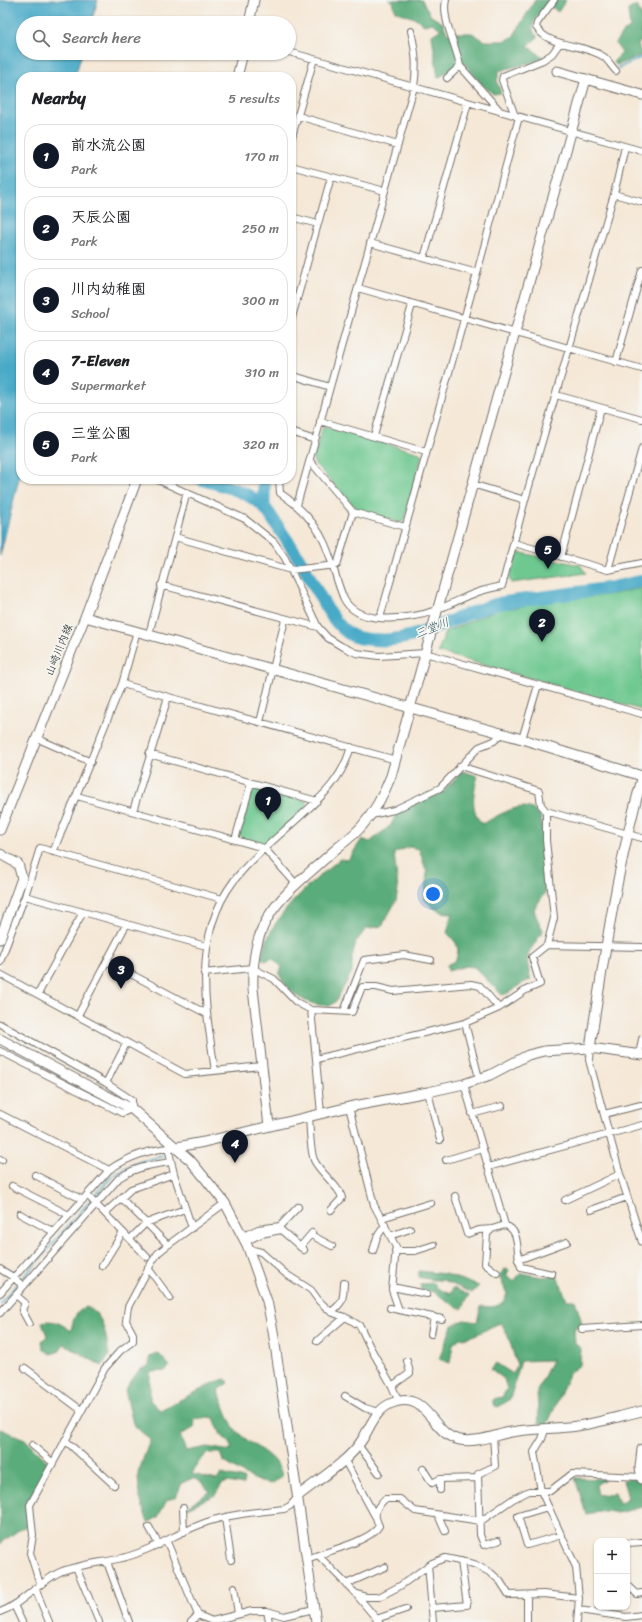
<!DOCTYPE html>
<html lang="en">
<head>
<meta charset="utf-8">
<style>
	body { margin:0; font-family:Sriracha,"Klee One",sans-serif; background:#f6f6f6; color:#202124 }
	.controls { position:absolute; right:12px; bottom:12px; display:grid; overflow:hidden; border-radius:8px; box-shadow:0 1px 3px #0004 }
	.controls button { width:36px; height:36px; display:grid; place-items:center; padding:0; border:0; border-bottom:1px solid #e0e0e0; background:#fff; color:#202124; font:20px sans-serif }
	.you { position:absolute; left:433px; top:894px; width:14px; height:14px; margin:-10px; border:3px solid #fff; border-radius:50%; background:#1a73e8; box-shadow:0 0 0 6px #1a73e833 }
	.badge { display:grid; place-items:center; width:26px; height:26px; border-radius:50%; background:#111827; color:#fff; font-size:13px; font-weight:700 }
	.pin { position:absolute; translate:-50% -33px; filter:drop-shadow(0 1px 2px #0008) }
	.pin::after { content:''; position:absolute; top:21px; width:14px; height:12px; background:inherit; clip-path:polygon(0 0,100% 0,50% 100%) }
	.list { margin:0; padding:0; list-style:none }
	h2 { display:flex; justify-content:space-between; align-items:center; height:52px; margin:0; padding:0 16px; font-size:17px }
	h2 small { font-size:13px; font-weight:400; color:#757577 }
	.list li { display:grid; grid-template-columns:26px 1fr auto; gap:12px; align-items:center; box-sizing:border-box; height:64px; margin:0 8px 8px; padding:0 8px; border:1px solid #e0e0e0; border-radius:16px }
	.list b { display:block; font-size:15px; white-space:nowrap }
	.list p { margin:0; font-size:13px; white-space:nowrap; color:#757577 }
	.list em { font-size:13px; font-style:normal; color:#757577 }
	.icon { flex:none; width:22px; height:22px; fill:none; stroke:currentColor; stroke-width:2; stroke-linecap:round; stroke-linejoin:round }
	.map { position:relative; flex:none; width:642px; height:1622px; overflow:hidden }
	.search { position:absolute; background:#fff; box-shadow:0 1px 3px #0004; left:16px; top:16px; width:280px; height:44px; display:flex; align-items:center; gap:10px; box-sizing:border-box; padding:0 14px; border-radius:22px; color:#757577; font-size:15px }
	.panel { position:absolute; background:#fff; box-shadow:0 1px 3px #0004; left:16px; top:72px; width:280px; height:412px; border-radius:16px }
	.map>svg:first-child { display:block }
	.green { fill:#6ec890; stroke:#4c7a5e }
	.forest { fill:#5aac7a; stroke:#426c52; fill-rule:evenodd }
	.water { fill:#49aac8; stroke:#3a6a7a }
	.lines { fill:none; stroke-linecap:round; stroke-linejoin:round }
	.stream { stroke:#49aac8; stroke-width:2 }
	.river { stroke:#49aac8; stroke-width:13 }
	.street-casing { stroke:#726d67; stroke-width:8 }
	.secondary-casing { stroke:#726d67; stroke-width:11 }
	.street { stroke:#fff; stroke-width:6 }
	.secondary { stroke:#fff; stroke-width:9 }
	.labels { text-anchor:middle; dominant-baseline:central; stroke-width:3; stroke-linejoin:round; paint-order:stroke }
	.street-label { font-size:11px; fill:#2b2b2b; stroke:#f6f6f2 }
	.water-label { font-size:12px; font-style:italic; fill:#375e6a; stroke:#f6f6f2 }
</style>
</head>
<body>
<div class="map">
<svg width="642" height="1622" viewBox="0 0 642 1622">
	<rect width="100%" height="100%" fill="#f6f6f2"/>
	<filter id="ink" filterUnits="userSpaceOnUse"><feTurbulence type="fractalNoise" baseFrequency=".025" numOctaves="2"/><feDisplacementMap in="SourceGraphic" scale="8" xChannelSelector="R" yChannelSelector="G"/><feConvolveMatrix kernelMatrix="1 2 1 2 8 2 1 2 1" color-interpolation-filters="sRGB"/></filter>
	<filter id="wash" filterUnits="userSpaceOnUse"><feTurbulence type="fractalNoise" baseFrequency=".012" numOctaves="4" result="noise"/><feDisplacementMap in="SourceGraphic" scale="16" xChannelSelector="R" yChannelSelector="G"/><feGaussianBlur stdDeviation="0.9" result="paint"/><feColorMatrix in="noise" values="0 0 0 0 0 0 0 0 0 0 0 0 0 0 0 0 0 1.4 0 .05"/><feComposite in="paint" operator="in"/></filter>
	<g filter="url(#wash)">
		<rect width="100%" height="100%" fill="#f5e8d7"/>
		<path class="green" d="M323,426L420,453L422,456L404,521L400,523L358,510L314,463L313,458Z
			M517,552L580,565L586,573L511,583L509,578Z
			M642,588V710L438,652L445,632L501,608H515L535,603L613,594Z
			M256,787L307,801L308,806L266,844C258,845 244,841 239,835L253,788Z"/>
		<path class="forest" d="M389,0H422L431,16L443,23L447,33H472L485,41H504L513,37L535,0H566L558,12L549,5C543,8 531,22 533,29C533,32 536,35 538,37L527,46L543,57L536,61L499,71L497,82L501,93L493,94L480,83L463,62L438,78L432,35L441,29L432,23L424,25L417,19L395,11L393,1Z
			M637,5L642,17V41L638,44L642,55L617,65L613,62L622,53L615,43L623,32L630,28L628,10Z
			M462,771L478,776C473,793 470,810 482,824C499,816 527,794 541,818L545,893L534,909L536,916L543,930C529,957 523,947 531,980C519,982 513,993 502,995L474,967L466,966L448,971L447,965L456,960C460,946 457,943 447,933L452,913C439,913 433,909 424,899L427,873L419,849L409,847L394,853L398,889L396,901L382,926L366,929L356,942L352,957V972L336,1001L330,1006C306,1005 291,996 279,974L282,967L272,958L265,961L261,958C264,951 265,942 269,935C285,904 313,881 340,859L348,860L362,839L370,842L391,825L398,811L443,792Z
			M505,1269L509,1270L506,1276L514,1281L521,1273L542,1277L557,1276L567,1300H575L582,1323L574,1329L575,1344L581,1348L580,1365L570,1372L548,1423L539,1424L537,1391L552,1360L521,1361L510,1399C505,1401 503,1406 497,1407L493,1404V1399L502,1397L507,1389L504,1379L491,1369L496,1363L513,1374L517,1365C511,1349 511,1338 501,1323C487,1327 476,1338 460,1338L453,1344L450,1363L439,1359L452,1326L464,1320L477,1322L481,1306C494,1308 502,1307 507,1294L499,1276Z
			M419,1271L445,1274L479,1286L472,1293L443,1280H434L418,1277Z
			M434,1283L437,1288L450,1294L453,1288L469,1295L462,1309L458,1308L434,1292L421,1290L420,1284Z
			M87,1306C105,1316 106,1336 109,1355L102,1366L64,1344L58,1352L50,1354L43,1348L42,1341L47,1336L42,1322C54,1319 62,1324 71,1331C73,1319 75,1312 87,1306Z
			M158,1353L170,1366L165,1371L150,1372V1400L160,1410L216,1382L225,1379L229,1382L218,1390C223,1401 229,1422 236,1430C248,1445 279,1455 282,1476L272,1484L261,1482L245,1475L223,1461L220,1453H208L198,1463L192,1474L217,1480L221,1474L244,1479L243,1485L228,1482L222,1484L215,1495L187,1508V1506L210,1492L200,1481L193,1478L182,1483L176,1497L167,1500L158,1517L148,1523L139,1495L138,1473L150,1440L133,1424L125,1390L139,1370L149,1366L150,1356ZM209,1417L214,1418L221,1435L231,1444V1451L207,1447L186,1451L180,1435L194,1428L195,1419Z
			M0,1429L25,1439L49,1463L27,1505L28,1526L20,1529L0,1544Z
			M575,1478L605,1479L596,1485L598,1495L615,1493L619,1503L628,1498L623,1480L631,1478L640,1480L642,1507L617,1513L607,1511L586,1514Z"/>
		<path class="water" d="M0,0H98L91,23H23V53H82L75,77H21V470L0,556Z"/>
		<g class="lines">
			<path class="stream" d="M618,68L642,57
				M0,1304L112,1176L132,1164L163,1156"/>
			<path class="river" d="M201,479C223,486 245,490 262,505C268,510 273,520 278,527C286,539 294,550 301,562C315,584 329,624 353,636C363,640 375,640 386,640C427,638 461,612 501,603L610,588L642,581
				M264,479V506"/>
		</g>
	</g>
	<g filter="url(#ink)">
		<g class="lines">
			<g class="street-casing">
				<path id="street" d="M446,0C441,18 457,47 460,66L447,78
					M554,0L537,23L536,27C549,48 584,43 604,57C608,60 612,67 616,71
					M289,52L642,151
					M460,66L501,112
					M298,116L398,145
					M515,116L502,80L503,76L543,60L552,54L560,43
					M291,140L314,59
					M291,166L385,191
					M614,194L642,202
					M291,217L318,224
					M370,243L477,273
					M424,258L468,103
					M358,288L642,369
					M291,321L331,177
					M616,362L642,270
					M291,375L330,387
					M556,395L642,419
					M320,421L426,452
					M291,432L315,440
					M374,436L412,305
					M310,461L353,512L405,527
					M156,479L245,519L274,542L285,558L318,627L328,638L341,646L356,653L379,656L425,653L642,714
					M279,479L280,493C299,506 316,523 325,544C333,562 336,581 344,599C356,622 392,620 414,616C435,613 453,602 473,594C482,590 493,588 502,586L525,500L614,194L625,147
					M472,484L525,500
					M297,505L414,87C417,67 416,52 411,31
					M175,537L291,570L337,565L353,512
					M514,543L608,570L642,563
					M561,557L601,408
					M608,570L642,448
					M161,585L318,627
					M380,618L477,273L519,117
					M149,634L187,492
					M122,684L396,760
					M260,722L285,620
					M36,738L91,762
					M522,739L538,685
					M149,754L317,801
					M460,766L539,791L541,805L546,811L642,838
					M77,796L264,848L297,885
					M133,811L168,697
					M546,811V840L554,918L547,945
					M371,815L394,810L440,788L479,747L494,741L502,734
					M235,840L251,783
					M53,852L122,684L137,631
					M25,896L206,946
					M0,962L25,896L40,848L222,899
					M108,962L207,1014
					M204,973L252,968L274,979L296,1002L311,1010L352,1012L362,987H376L393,991L471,984L480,986L499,1008L465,1023L316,1059L321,1114
					M0,974L185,1074L262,1066
					M38,994L83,912
					M499,1008L526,990L540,984L532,957L547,945L642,947
					M311,1010L316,1059
					M344,1011L364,960L404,955L431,960
					M78,1015L126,925
					M465,1023L479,1078
					M0,1024L106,1083L132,1100V1109L122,1113L0,1051
					M590,1048L589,1060L620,1174L642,1242
					M639,1055L642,1039
					M215,1071C205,1003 190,928 242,871C258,853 277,837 295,821C320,798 341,782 351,747
					M106,1083L127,1042
					M464,1084L505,1225C522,1231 515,1254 521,1267L552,1274
					M428,1092L440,1140
					M349,1107L374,1205L396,1247L392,1290L399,1310L442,1319
					M0,1114L109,1170
					M472,1114L502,1106
					M604,1114L641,1105
					M309,1116C310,1128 310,1150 314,1160C320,1173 340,1187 342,1198L331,1210
					M168,1147L174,1174L192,1228
					M0,1159L2,1160
					M446,1160L483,1149
					M488,1167L642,1125
					M35,1175L83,1200
					M12,1186L69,1215
					M87,1195L147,1257
					M455,1196L467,1234L479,1230L492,1229
					M121,1198L168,1245
					M565,1200L620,1174
					M591,1210L627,1197
					M105,1213L131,1189L174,1174
					M20,1214L54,1232
					M382,1218L431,1203
					M311,1235L332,1246
					M133,1236L146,1223L185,1209
					M243,1236L258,1229L280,1226L298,1207
					M390,1236L410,1229
					M245,1242L261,1234L281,1230L304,1250
					M300,1247L312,1233
					M249,1249L261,1252L286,1274L311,1290L319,1301L331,1312L349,1319L360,1326L370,1347L392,1386
					M373,1251L377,1237L385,1225
					M395,1251H415L434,1245
					M518,1260L567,1242
					M102,1266L123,1232
					M148,1268L170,1298
					M0,1269L13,1277L23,1286
					M497,1273L485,1264L487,1234L492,1229L505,1225
					M392,1287L427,1294
					M0,1293L109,1170C129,1156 151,1149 176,1147
					M16,1295L25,1303L22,1310L29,1323
					M390,1308L399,1310
					M331,1312C344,1302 343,1299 344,1283
					M0,1313L119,1178C135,1167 151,1165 171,1162
					M582,1329L642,1325
					M431,1334L434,1317
					M317,1341L345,1317
					M25,1368L81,1410
					M345,1396L365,1408L379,1412
					M399,1402L392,1386L410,1373L407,1361
					M545,1430L542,1439L534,1452L541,1491L576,1567L579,1598L577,1622
					M493,1436L495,1466L478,1474L480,1535L484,1545L498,1541
					M65,1440L114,1485
					M32,1445L52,1462
					M358,1445L379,1473
					M344,1459L375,1516
					M423,1469L432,1483L440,1479L478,1478
					M440,1490V1479
					M548,1507L518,1516L527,1545L562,1535
					M183,1508L184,1532
					M438,1515L445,1531
					M225,1517L231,1560
					M149,1527L159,1545
					M167,1542L198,1615L212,1621L252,1611H267L284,1616L314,1609
					M627,1543L642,1542
					M318,1555C333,1550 371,1540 379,1526C373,1513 375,1509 385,1499H400L415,1511L481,1521L513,1499L529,1491H550L572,1474L642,1477
					M307,1559L318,1555L355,1593L379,1622
					M107,1562L129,1622
					M428,1565L433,1622
					M76,1567L99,1622
					M40,1584L30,1553L33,1535L30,1505L105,1368L120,1351L133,1341V1334L126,1321L128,1307L152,1262L158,1253L168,1245L225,1203
					M346,1584L385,1567
					M627,1584L637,1594L642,1593
					M234,1587L238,1614
					M35,1588L49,1622
					M355,1593L366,1597H379L400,1586L432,1563L445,1558L474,1564L491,1573L500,1581L509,1595L544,1594L579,1598
					M527,1595V1622
					M14,1605L22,1622
					M432,1608L467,1605L461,1561
					M579,1610L626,1617L642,1615
					M267,1611L269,1622
					M0,1612C22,1604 37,1584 58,1573C76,1564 105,1563 126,1557C155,1549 178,1532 207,1522C231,1514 258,1512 284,1509L290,1506L298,1497
					M376,1619L406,1609
					M191,1622L198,1615"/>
			</g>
			<g class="secondary-casing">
				<path id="secondary" d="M249,23L254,0
					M557,71L642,95
					M237,77L243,53
					M85,617L522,739L642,776
					M0,830L85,617L137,479
					M0,854L18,864L22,878L0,939
					M0,1039L132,1109L191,1161L225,1203L247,1245L267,1301L273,1331L316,1622
					M590,1048C604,957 617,867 642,779
					M269,1126L253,989C250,912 286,895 337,848C346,841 355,834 362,826C375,811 384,794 391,776L586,79
					M177,1147L204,1142L349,1107L428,1092L464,1084L490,1075L528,1055L544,1051L590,1048L642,1055
					M642,1449L640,1467L642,1479
					M298,1496C318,1480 349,1461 362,1440C371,1426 375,1410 392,1403C428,1389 431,1435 460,1440C477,1443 495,1435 511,1432C533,1428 555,1429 577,1426C599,1423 620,1416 642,1411"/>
			</g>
			<use href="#street" class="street"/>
			<use href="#secondary" class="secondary"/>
		</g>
	</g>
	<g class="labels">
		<g class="street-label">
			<text transform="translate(59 650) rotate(-68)">山崎川内線</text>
		</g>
		<g class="water-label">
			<text transform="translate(432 628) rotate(-22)">三堂川</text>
		</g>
	</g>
</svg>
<div class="controls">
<button>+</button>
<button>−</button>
</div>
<div class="you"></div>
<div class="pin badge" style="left:268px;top:820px">1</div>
<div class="pin badge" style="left:542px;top:642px">2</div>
<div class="pin badge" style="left:121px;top:989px">3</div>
<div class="pin badge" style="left:235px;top:1163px">4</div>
<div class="pin badge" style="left:548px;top:569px">5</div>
<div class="search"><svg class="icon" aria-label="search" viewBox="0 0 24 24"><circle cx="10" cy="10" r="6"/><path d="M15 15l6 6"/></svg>Search here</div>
<section class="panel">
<h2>Nearby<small>5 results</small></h2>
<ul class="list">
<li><span class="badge">1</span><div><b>前水流公園</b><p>Park</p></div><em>170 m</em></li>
<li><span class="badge">2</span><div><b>天辰公園</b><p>Park</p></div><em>250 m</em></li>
<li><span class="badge">3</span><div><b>川内幼稚園</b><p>School</p></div><em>300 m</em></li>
<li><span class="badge">4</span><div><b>7-Eleven</b><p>Supermarket</p></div><em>310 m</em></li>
<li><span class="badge">5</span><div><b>三堂公園</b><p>Park</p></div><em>320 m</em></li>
</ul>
</section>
</div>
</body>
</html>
